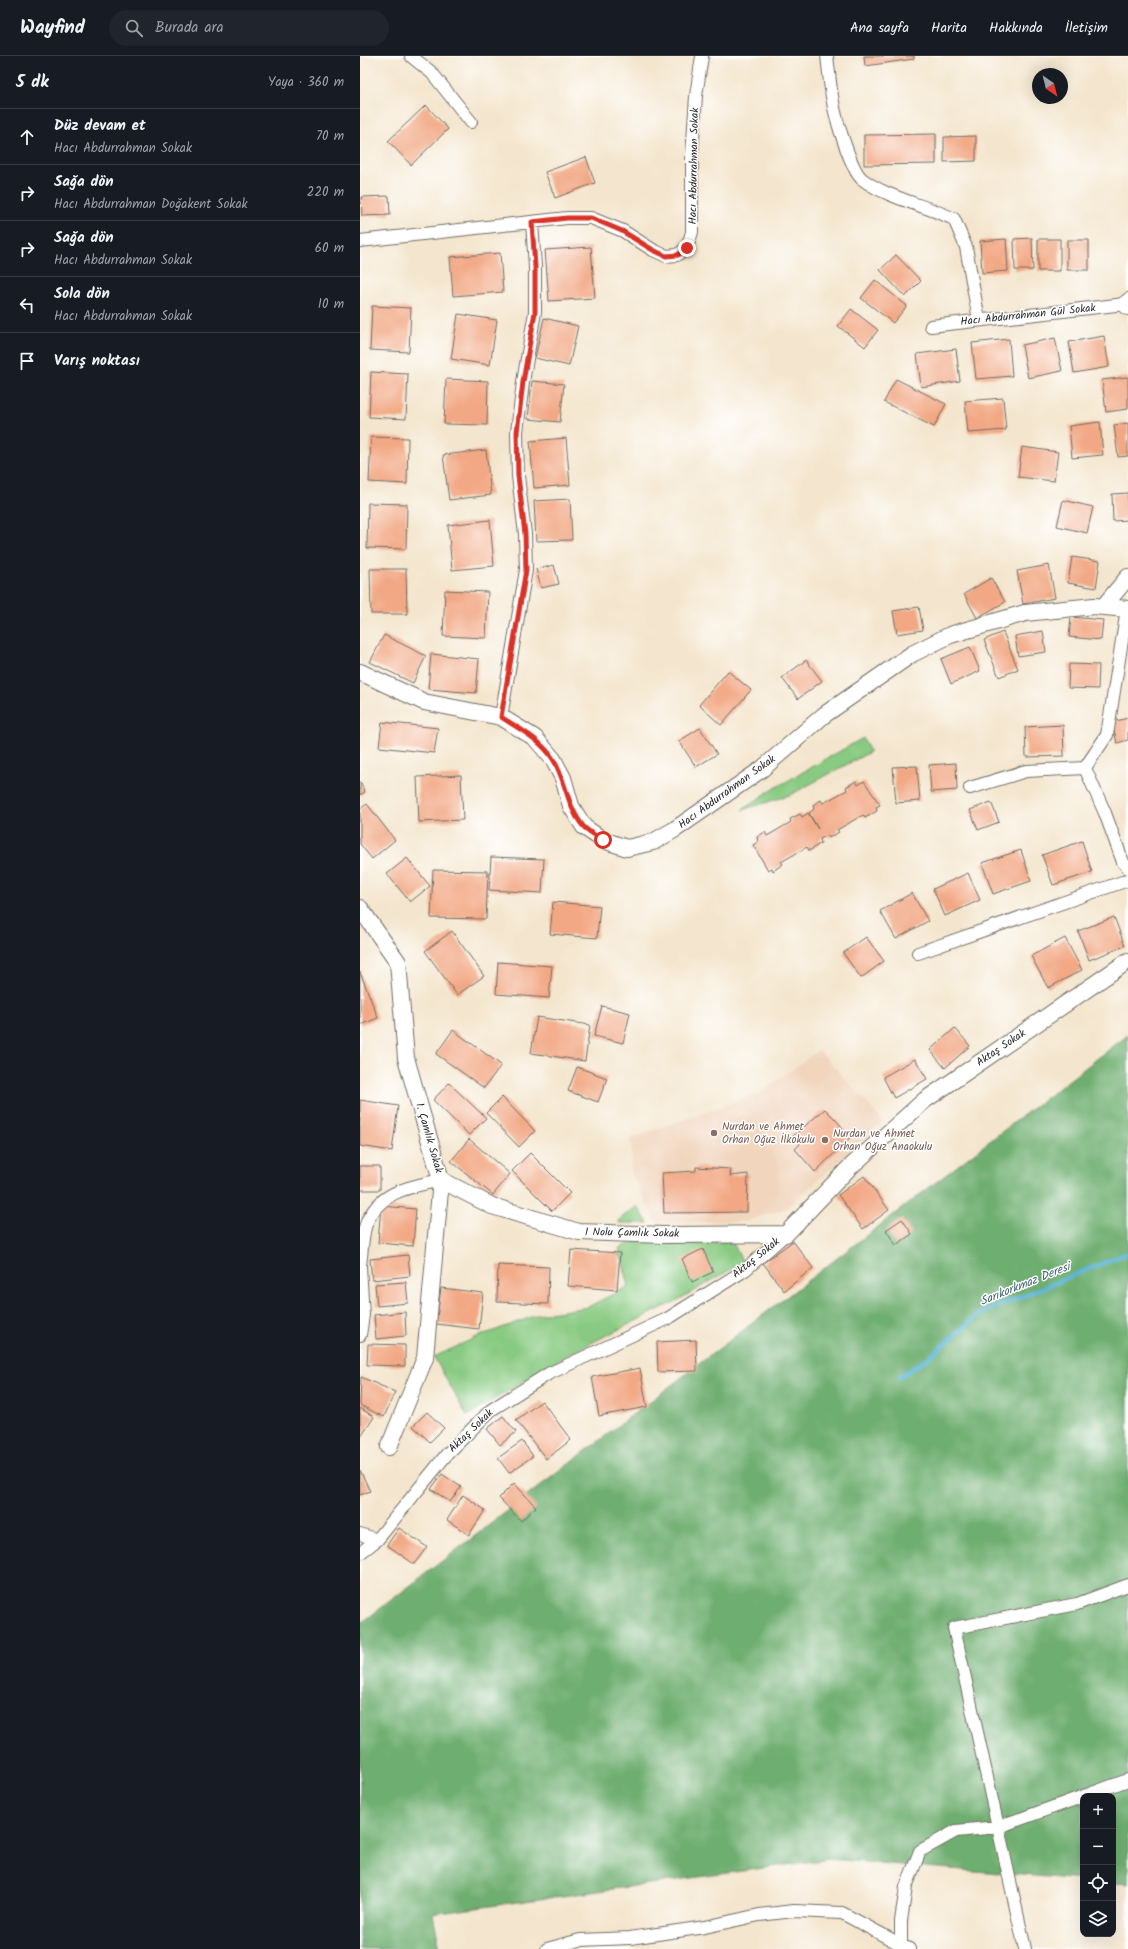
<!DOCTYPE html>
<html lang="tr">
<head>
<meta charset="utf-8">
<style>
	body { margin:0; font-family:Kalam,sans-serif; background:#20242c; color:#f1f3f6 }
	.controls { position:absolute; right:12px; bottom:12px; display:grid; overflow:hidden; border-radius:8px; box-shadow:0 4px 16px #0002 }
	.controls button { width:36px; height:36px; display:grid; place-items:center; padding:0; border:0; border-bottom:1px solid #363941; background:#171b24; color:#f1f3f6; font:20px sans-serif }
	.compass { position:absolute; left:672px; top:12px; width:36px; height:36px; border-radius:50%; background:#171b24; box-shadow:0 4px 16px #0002; rotate:145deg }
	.stop { position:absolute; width:12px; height:12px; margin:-9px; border:3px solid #d93025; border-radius:50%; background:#fff }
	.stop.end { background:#d93025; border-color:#fff; box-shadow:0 1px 4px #0008 }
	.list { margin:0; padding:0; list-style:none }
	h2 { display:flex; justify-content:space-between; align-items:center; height:52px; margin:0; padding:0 16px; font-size:17px }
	h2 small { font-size:13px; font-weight:400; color:#9ea1a6 }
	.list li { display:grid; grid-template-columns:26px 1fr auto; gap:12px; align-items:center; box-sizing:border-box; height:56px; padding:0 16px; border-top:1px solid #363941 }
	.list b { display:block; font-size:15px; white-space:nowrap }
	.list p { margin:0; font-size:13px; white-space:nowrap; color:#9ea1a6 }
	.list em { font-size:13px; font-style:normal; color:#9ea1a6 }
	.icon { flex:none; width:22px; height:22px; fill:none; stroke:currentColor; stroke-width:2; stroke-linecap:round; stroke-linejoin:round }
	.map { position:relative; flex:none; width:768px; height:1893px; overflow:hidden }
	header { display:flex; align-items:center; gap:24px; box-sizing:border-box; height:56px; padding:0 20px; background:#171b24; border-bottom:1px solid #363941 }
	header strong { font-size:19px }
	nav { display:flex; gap:22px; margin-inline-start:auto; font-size:14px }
	.search { width:280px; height:36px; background:#20242c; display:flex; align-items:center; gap:10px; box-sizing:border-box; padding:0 14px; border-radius:22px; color:#9ea1a6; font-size:15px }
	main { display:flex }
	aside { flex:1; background:#171b24 }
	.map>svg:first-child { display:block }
	.built { fill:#f1d5bd }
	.green { fill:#89ca82; stroke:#5a7a56 }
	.forest { fill:#6eae70; stroke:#4c6c4e }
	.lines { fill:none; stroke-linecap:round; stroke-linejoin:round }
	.stream { stroke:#5ab5d8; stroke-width:4.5 }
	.building { fill:#f2a884 }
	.minor-casing { stroke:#716c64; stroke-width:14 }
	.tertiary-casing { stroke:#716c64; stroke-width:18 }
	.minor { stroke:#fff; stroke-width:12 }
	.tertiary { stroke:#fff; stroke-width:16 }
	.route { stroke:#d93025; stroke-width:5 }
	.education-dot { fill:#8d6e63; stroke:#fff; stroke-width:1.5 }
	.labels { text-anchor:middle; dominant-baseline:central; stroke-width:3; stroke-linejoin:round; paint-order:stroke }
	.street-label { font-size:11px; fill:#2b2b2b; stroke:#fff }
	.education-label { font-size:11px; fill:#785e54; stroke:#fff; text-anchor:start }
	.water-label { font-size:12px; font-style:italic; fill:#3e6270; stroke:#fff }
</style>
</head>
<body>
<header>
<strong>Wayfind</strong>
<div class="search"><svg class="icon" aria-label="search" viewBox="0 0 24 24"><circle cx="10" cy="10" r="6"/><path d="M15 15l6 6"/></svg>Burada ara</div>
<nav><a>Ana sayfa</a><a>Harita</a><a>Hakkında</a><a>İletişim</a></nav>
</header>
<main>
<aside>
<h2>5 dk<small>Yaya · 360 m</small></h2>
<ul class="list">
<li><svg class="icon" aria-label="ahead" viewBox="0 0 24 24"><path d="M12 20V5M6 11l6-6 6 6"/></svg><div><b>Düz devam et</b><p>Hacı Abdurrahman Sokak</p></div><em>70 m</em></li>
<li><svg class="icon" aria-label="right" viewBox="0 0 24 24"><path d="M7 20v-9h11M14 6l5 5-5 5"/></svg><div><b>Sağa dön</b><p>Hacı Abdurrahman Doğakent Sokak</p></div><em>220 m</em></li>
<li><svg class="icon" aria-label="right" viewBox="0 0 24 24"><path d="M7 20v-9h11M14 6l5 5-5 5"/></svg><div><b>Sağa dön</b><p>Hacı Abdurrahman Sokak</p></div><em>60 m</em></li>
<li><svg class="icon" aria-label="left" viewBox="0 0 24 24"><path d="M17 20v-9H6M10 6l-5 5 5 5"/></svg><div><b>Sola dön</b><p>Hacı Abdurrahman Sokak</p></div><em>10 m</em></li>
<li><svg class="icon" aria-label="arrive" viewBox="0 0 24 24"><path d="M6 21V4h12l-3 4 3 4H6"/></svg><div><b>Varış noktası</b></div></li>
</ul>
</aside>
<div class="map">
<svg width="768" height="1893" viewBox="0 0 768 1893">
	<rect width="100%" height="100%" fill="#fff"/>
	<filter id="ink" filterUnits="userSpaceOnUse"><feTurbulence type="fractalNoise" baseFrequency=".025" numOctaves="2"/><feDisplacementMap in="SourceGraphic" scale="8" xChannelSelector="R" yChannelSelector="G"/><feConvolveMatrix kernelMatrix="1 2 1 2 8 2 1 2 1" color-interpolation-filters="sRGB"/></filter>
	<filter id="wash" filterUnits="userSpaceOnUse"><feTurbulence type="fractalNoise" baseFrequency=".012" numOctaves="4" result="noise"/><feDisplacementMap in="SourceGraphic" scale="16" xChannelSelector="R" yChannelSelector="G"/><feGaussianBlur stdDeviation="0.9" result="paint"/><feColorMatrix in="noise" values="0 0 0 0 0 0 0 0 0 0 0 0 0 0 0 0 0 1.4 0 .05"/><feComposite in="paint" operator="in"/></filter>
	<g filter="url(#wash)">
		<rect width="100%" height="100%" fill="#f4e6ce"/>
		<path class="built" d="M459,994L523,1065L427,1152L384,1166H296L271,1117L272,1089L269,1083L400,1037Z"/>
		<path class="green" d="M503,682L510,696L430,739L382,754L408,736Z
			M277,1150L288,1167H259L260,1163Z
			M372,1185L382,1205L375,1211L318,1244L209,1298L107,1360L74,1301L117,1281L177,1259L228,1251L269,1230L259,1192L275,1186L347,1187Z"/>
		<path class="forest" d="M768,979V1828L753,1827V1740H723V1824L469,1803L73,1858L80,1893H0V1568Z"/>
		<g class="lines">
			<path class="stream" d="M539,1321L568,1302L619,1258L768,1197"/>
		</g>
		<g id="blocks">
			<path class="building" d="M504,0H554V3L505,10Z
				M66,49L88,73L51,109L28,85Z
				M576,78V108L504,109V79Z
				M616,80V105L584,106V81Z
				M226,101L235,127L195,142L185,116Z
				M29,140L30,159L2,160L1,141Z
				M672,182L673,214H655L654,183Z
				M646,183L648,215L622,217L620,185Z
				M678,183H700V215H678Z
				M707,184H729V214H707Z
				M231,191L235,242L189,245L185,194Z
				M140,197L143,236L93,240L90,201Z
				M536,199L561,225L545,241L520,214Z
				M515,224L547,250L533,267L501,242Z
				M12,250L51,252L49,296L10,294Z
				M491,253L518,274L505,291L478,270Z
				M98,258L137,264L130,309L91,303Z
				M184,262L218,270L209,310L175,302Z
				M744,280L749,311L714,317L709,286Z
				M695,282L702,315L668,322L662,289Z
				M649,283L652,320L616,323L612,287Z
				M596,293L600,325L561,331L557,298Z
				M11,316L48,318L46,363L9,361Z
				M768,321V353L746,356L742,324Z
				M86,323L128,325L127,369L84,368Z
				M536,323L586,348L574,371L524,346Z
				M172,325L204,328L200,366L168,363Z
				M643,342L646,374L608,377L605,345Z
				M740,366L743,399L712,402L709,370Z
				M768,367V400L758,401L754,369Z
				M11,381L48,382L47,428L9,426Z
				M206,382L210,429L174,432L170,385Z
				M662,391L698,396L694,425L658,421Z
				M126,394L131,439L89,444L83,399Z
				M768,437V464L753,465L752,438Z
				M210,443L212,484L176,485L174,445Z
				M703,444L733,451L727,477L697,470Z
				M8,447L47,448L46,493L7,492Z
				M130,464L134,510L92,514L88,469Z
				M712,501L740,505L736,532L708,527Z
				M194,509L199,528L181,532L176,513Z
				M689,509L695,542L663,548L657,515Z
				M10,513H46L47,558H11Z
				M631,522L645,546L617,562L604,538Z
				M85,534L128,536L126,582L83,580Z
				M559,551L563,574L537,578L533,555Z
				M711,561L743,564L741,584L709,581Z
				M683,575L686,596L658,600L655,580Z
				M643,576L658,613L639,621L624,584Z
				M24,579L66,600L53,627L10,606Z
				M610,591L620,615L591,628L581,603Z
				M71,598L119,603L116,637L68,633Z
				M446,604L462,625L438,643L422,622Z
				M709,608L739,609L738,633L708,632Z
				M368,615L391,634L361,669L339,649Z
				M768,662V684L757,687L752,666Z
				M22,666L78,672L74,697L19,691Z
				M703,669L704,700L666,701L665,671Z
				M340,672L357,698L336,711L319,685Z
				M596,707L597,734L571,736L569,709Z
				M557,710L560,745L536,747L533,711Z
				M101,719L103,764L59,766L57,721Z
				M496,725L498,729L504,725L520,749L516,751L517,755L505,762L503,759L477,774L479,776L469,782L468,779L460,783L461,787L449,795L447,791L421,806L423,808L413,815L412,812L408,814L393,789L398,786L397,781L405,776L407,780L431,766L430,763L440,758L442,761L448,757L458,773L449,757L454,753L453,749L461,744L463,747L487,734L486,731Z
				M0,726L5,736L0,739Z
				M631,746L639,766L618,774L610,754Z
				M7,748L35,784L12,803L0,788V753Z
				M722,785L732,816L693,829L682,799Z
				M661,794L671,825L633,838L622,807Z
				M131,801L184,803L182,837L129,834Z
				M47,802L70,830L50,846L27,818Z
				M73,814L128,815L126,863L71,862Z
				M608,817L620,844L585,860L573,833Z
				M552,837L568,865L536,883L520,855Z
				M193,846L240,850L237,882L190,878Z
				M754,861L765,890L729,904L718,875Z
				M92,875L124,920L97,939L65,895Z
				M506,881L524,905L501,922L483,897Z
				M705,882L722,914L688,932L671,900Z
				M138,906L192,910L189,942L136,938Z
				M0,916L18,962L0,969Z
				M242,950L270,957L263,987L234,980Z
				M177,961L230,969L225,1005L171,997Z
				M595,972L610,990L585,1012L570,994Z
				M93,974L141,1009L124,1032L76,998Z
				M555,1003L567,1023L534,1042L523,1021Z
				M217,1011L247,1022L238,1046L208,1035Z
				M89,1027L126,1062L109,1079L73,1044Z
				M142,1041L175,1075L159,1091L126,1057Z
				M0,1044L38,1050L32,1095L0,1090Z
				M465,1053L477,1065L490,1082L455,1116L435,1093L440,1088L433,1080Z
				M109,1083L150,1118L133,1139L91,1105Z
				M170,1097L210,1137L192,1155L152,1115Z
				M0,1110H20V1134H0Z
				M336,1111L371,1113L370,1120L388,1118L387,1156L304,1157L302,1117L336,1115Z
				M504,1120L529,1154L503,1173L478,1139Z
				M21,1150L56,1153L53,1190L18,1187Z
				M542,1163L552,1178L536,1189L526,1174Z
				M433,1185L453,1212L424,1235L403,1207Z
				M343,1193L353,1216L332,1226L322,1203Z
				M211,1194L260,1197L257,1234L208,1230Z
				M48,1199L50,1220L12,1224L10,1203Z
				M138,1209L189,1211L188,1248L137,1246Z
				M46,1226L48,1247L17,1250L15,1228Z
				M81,1232L123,1237L119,1273L76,1268Z
				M45,1256L46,1280L16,1283L14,1259Z
				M336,1284L337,1315L298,1316L297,1286Z
				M8,1288L45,1289V1310L7,1309Z
				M280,1312L287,1351L239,1360L232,1321Z
				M1,1321L35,1336L24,1361L0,1349Z
				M182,1345L211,1384L186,1403L156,1364Z
				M0,1352L14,1361L1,1381L0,1380Z
				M67,1356L84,1372L70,1386L53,1370Z
				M143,1360L156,1376L140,1389L127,1373Z
				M162,1385L173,1400L149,1417L138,1402Z
				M0,1414L10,1435L0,1439Z
				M82,1418L101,1431L90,1446L71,1433Z
				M154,1427L176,1451L161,1465L139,1442Z
				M103,1439L125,1454L109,1479L87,1464Z
				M39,1472L67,1491L54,1508L27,1489Z"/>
		</g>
	</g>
	<g filter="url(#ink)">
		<use href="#blocks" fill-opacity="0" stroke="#716c64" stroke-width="1"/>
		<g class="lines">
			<g class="minor-casing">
				<path id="minor" d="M51,0L72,17L111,66
					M467,0C469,15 470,31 473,46C475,60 491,114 502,123C527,142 565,149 594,163L606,191L619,264
					M0,185L207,162H231L263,175L293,194L306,200L317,199L327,192L332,176V100L336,40L342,0
					M571,270L765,248L768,243
					M141,661L166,514L165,478L158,420L157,376L163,326L175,256V211L172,166
					M725,712L745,757L763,806L768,812
					M610,732L666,715L725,712L747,679L767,553
					M558,897L768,824
					M0,1209C2,1197 2,1176 7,1166C21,1134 51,1131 81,1124
					M0,1211L3,1259L0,1279
					M0,1478L17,1484
					M0,1497L17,1484L87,1398L131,1354L188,1318L307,1263L385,1214L426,1178
					M541,1888V1865L546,1831L560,1795L596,1775L638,1771L768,1724
					M187,1893L220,1884L270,1882L345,1871L399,1859L434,1855L482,1857L549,1893
					M665,1893L594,1572L717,1548L768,1529"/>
			</g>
			<g class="tertiary-casing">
				<path id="tertiary" d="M765,248L768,251
					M743,551L768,521
					M0,616L64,646L141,661L175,682L193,703L203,722L211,750L224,771L243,784L267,792L293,786L314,774L402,713L464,659L552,598L590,579L665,557L734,550L768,553
					M0,852L38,906L46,1002L81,1124L65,1302L29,1391
					M81,1124L132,1150L219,1176L304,1179L426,1178L488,1113L565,1044L768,905"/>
			</g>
			<use href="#minor" class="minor"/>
			<use href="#tertiary" class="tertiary"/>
		</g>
	</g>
	<g class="lines" filter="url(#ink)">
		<path class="route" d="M243,784C237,780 228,776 223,770C207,751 206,724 193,703C181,684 160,673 141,661L166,514L165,478L158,420L157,376L163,326L175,256V211L172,166L207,162H231L262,175L293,194L306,200L318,199L327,192"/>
	</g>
	<g class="education-dot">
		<circle cx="354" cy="1077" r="4"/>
		<circle cx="465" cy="1084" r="4"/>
	</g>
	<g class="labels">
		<g class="street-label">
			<text transform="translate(334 110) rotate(-89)">Hacı Abdurrahman Sokak</text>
			<text transform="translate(668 259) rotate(-6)">Hacı Abdurrahman Gül Sokak</text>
			<text transform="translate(367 736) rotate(-36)">Hacı Abdurrahman Sokak</text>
			<text transform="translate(641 992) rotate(-34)">Aktaş Sokak</text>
			<text transform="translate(69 1082) rotate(74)">1. Çamlık Sokak</text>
			<text transform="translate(272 1177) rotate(1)">1 Nolu Çamlık Sokak</text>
			<text transform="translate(396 1202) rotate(-39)">Aktaş Sokak</text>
			<text transform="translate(111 1375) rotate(-44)">Aktaş Sokak</text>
		</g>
		<g class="education-label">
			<text x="362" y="1071">Nurdan ve Ahmet<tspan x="362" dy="13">Orhan Oğuz İlkokulu</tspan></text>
			<text x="473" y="1078">Nurdan ve Ahmet<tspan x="473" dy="13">Orhan Oğuz Anaokulu</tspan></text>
		</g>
		<g class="water-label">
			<text transform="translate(665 1228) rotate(-22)">Sarıkorkmaz Deresi</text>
		</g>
	</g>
</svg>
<div class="controls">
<button>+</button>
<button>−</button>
<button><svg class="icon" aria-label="locate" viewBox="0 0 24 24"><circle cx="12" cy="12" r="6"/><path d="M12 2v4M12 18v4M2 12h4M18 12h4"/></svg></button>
<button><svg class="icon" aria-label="layers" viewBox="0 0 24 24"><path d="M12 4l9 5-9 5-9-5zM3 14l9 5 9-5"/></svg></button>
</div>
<svg class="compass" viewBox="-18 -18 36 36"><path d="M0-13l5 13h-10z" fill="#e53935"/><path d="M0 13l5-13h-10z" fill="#9ea1a6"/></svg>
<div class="stop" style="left:243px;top:784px"></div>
<div class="stop end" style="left:327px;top:192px"></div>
</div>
</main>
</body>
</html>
